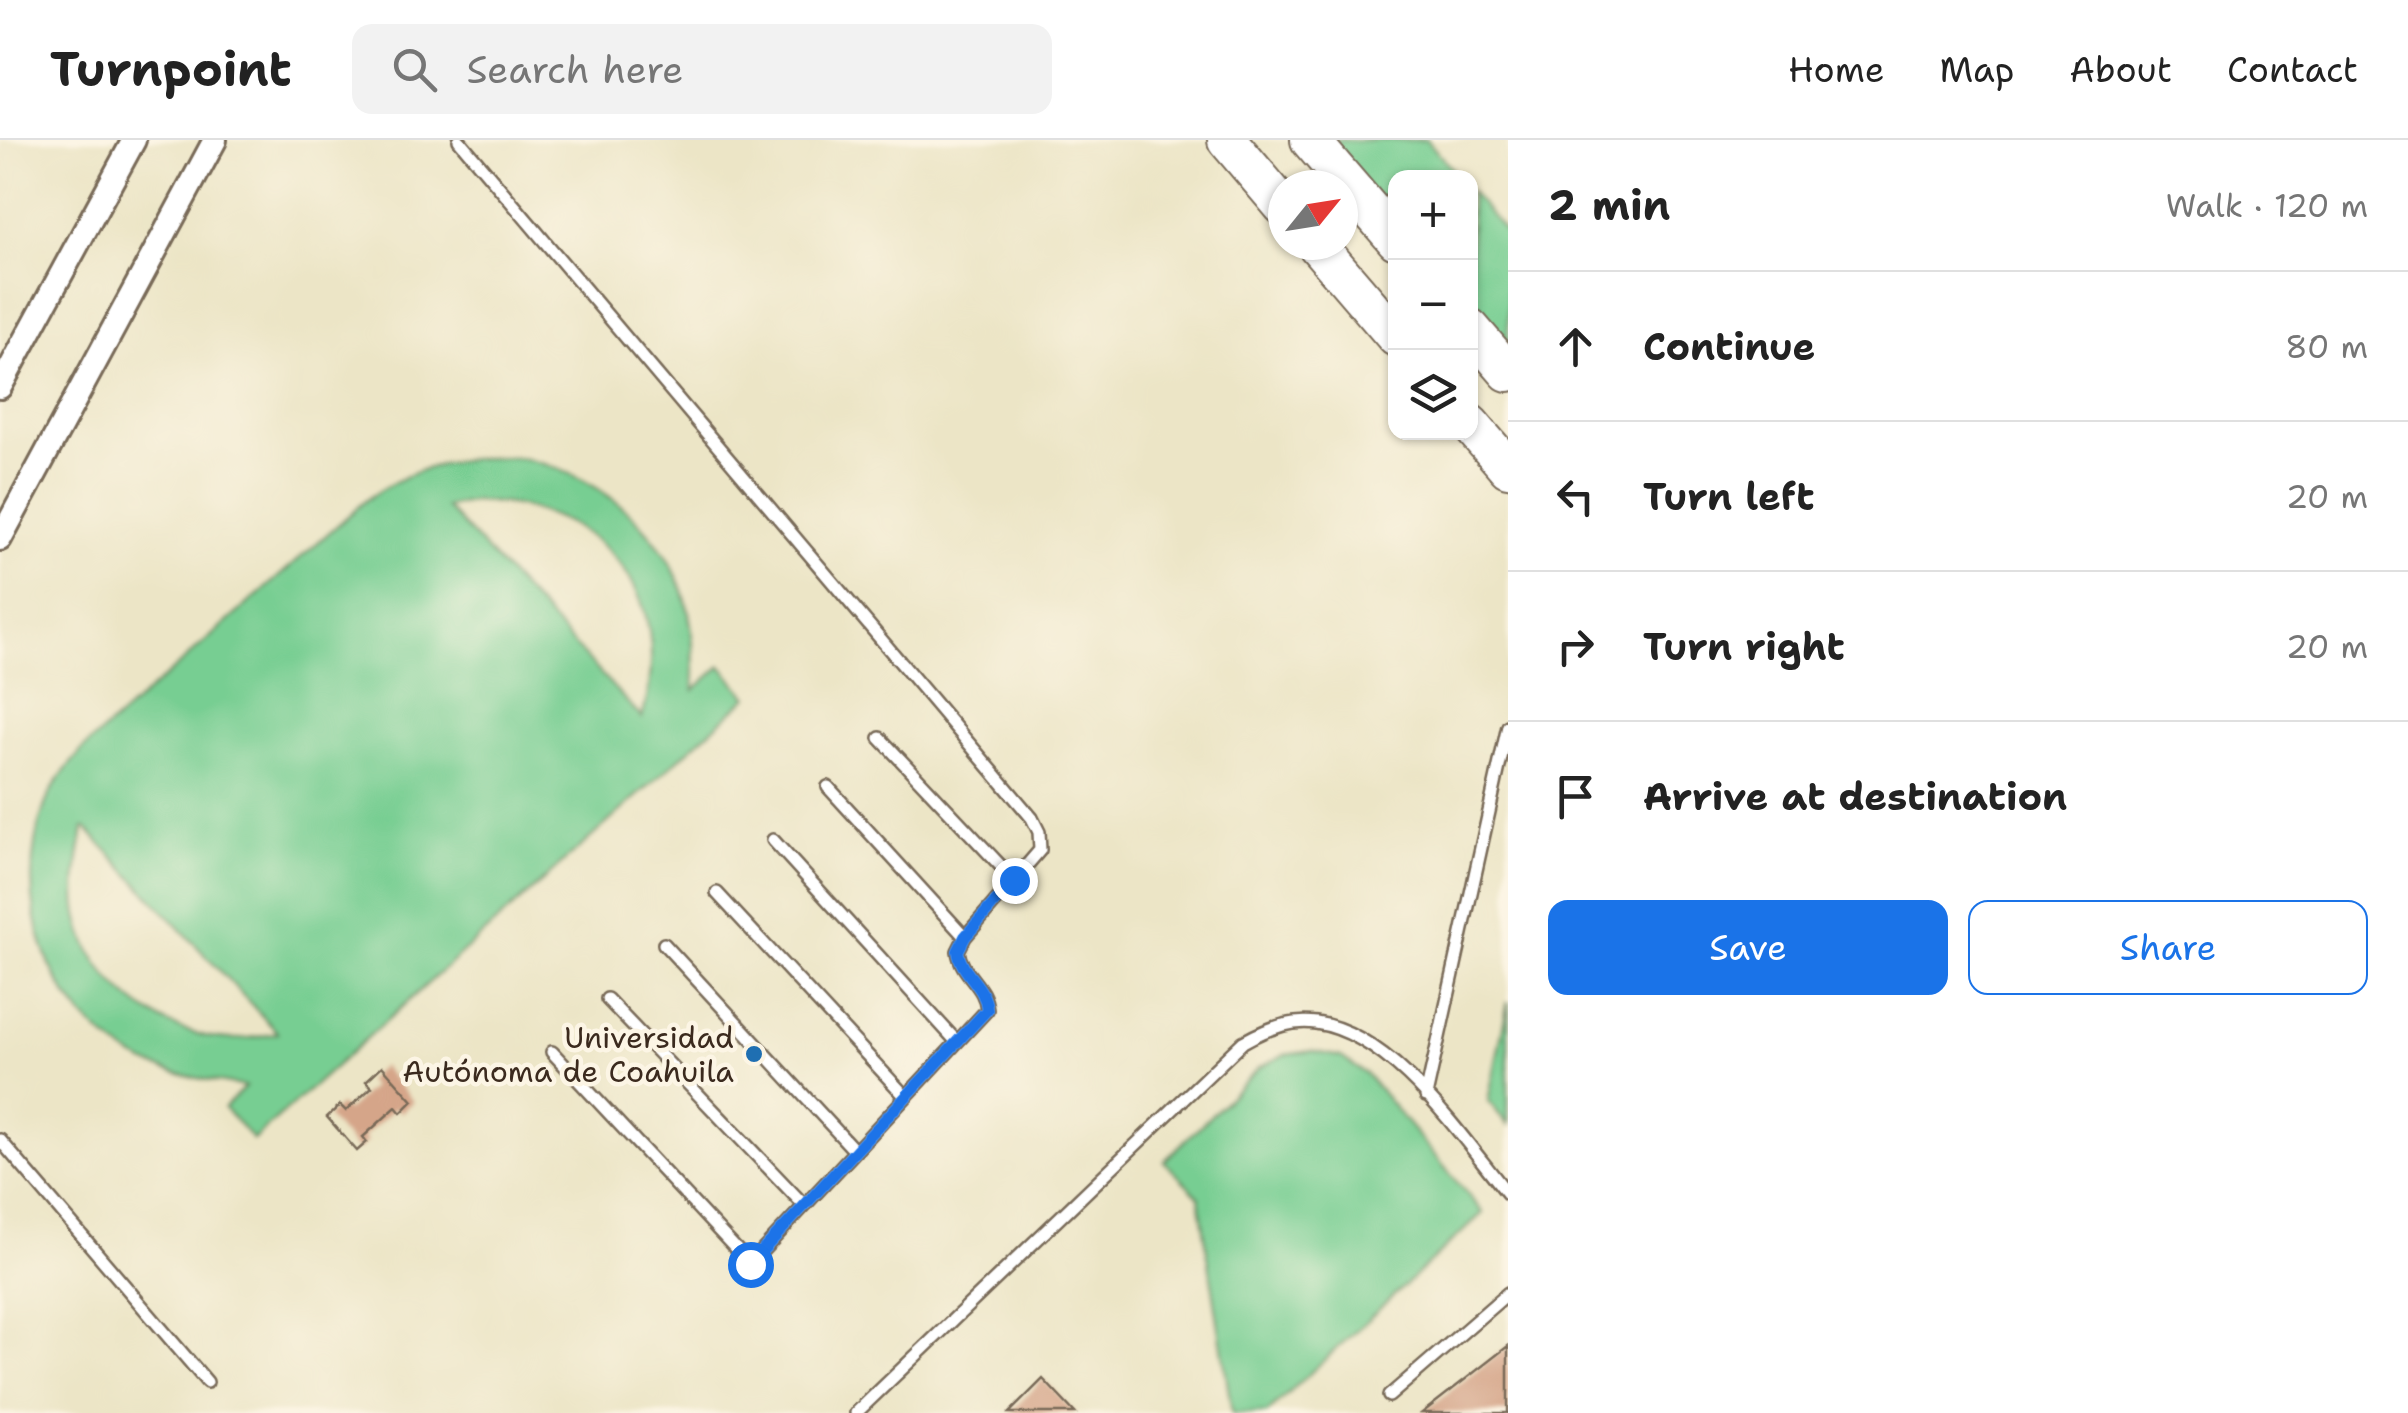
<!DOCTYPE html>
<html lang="en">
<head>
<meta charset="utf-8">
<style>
	body { margin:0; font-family:"Shantell Sans",sans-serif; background:#f2f2f2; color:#222 }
	.controls { position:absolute; right:30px; top:30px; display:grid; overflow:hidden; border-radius:20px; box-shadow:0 2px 8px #0004 }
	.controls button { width:90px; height:90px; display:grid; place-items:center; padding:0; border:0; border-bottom:2px solid #e0e0e0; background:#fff; color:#222; font:50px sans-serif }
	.compass { position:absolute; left:1268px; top:30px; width:90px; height:90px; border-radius:50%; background:#fff; box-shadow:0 2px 8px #0004; rotate:60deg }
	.stop { position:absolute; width:30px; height:30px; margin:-22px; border:8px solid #1a73e8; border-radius:50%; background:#fff }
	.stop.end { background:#1a73e8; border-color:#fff; box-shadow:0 2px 10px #0008 }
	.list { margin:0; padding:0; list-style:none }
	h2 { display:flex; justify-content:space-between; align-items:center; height:130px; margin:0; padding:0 40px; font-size:42px }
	h2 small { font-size:32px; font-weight:400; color:#767676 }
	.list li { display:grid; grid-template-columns:65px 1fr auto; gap:30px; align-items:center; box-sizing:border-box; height:150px; padding:0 40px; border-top:2px solid #e0e0e0 }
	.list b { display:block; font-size:38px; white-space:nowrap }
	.list em { font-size:32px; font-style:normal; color:#767676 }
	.actions { display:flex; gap:20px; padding:30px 40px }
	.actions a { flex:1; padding:22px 0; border:2px solid #1a73e8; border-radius:20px; text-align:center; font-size:35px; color:#1a73e8 }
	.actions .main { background:#1a73e8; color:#fff }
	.icon { flex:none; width:55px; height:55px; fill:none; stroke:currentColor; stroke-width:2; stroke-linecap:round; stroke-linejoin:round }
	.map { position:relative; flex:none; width:1508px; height:1273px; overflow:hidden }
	header { display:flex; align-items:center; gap:60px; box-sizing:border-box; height:140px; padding:0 50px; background:#fff; border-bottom:2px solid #e0e0e0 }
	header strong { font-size:48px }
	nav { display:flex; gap:55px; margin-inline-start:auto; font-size:35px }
	.search { width:700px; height:90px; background:#f2f2f2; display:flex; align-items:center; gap:25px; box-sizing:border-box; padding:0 35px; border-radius:20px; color:#767676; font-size:38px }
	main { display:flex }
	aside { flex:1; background:#fff }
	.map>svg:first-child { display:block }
	.green { fill:#77ce92; stroke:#597c58; stroke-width:2.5; fill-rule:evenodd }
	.building { fill:#d5a589 }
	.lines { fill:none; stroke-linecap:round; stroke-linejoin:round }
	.service-casing { stroke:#796b59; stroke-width:16 }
	.minor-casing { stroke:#796b59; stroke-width:28 }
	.trunk-casing { stroke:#796b59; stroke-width:42 }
	.service { stroke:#fff; stroke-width:11 }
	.minor { stroke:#fff; stroke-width:22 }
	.trunk { stroke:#fff; stroke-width:38 }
	.route { stroke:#1a73e8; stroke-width:12 }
	.poi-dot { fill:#1f6fb2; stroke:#fcf5e5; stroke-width:4 }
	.labels { text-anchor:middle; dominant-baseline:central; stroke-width:9; stroke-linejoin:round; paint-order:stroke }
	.poi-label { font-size:30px; fill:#3b2a1e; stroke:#fcf5e5; text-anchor:end }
</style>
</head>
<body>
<header>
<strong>Turnpoint</strong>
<div class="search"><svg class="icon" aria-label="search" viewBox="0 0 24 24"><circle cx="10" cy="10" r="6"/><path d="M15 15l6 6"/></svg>Search here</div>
<nav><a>Home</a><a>Map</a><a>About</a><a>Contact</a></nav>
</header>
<main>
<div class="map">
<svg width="1508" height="1273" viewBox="0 0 1508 1273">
	<rect width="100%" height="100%" fill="#fcf5e5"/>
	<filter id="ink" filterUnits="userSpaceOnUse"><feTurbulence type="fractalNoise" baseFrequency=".01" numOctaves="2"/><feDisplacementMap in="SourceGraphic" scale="20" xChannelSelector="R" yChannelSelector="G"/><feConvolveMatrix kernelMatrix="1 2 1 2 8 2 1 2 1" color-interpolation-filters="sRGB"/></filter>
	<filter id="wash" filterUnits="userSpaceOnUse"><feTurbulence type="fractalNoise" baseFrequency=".0048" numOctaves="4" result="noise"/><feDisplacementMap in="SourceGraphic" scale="40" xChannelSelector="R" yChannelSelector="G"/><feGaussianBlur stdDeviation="2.25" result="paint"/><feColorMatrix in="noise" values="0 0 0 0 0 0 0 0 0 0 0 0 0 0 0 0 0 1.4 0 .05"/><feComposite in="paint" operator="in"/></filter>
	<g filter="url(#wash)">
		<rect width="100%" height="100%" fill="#ece5c6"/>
		<path class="green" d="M1310,0H1427L1459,37L1396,38L1395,100Z
			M1470,51L1508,95V232L1471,188Z
			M480,318C494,318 511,316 525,319C595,334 658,384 683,451C694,483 694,516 694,550L721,526L748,557L253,1000L224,968L245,947C207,939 169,936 134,917C45,868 11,758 45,665C53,643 69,626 84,608L366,360C406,332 432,324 480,318ZM474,361C600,364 679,452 642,578L446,367ZM84,688H86L278,893C258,897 237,901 217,898C155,889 93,842 79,779C72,748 79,719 84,688Z
			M1508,862V985L1488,961Z
			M1312,911L1341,917L1366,934L1483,1073L1267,1273H1232L1199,1057L1164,1021L1259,928L1284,915Z"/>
		<g id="blocks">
			<path class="building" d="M382,926L413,961L401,973L396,967L363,997L367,1002L357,1011L327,977L340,965L346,971L372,947L366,941Z
				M1508,1206V1273H1422Z
				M1043,1239L1075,1273H1009Z"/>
		</g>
	</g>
	<g filter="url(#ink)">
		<use href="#blocks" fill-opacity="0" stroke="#796b59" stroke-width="2.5"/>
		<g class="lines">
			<g class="service-casing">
				<path id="service" d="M459,0L1032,678L1039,692L1040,710L965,797L958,811C961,835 986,845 987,870L750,1124L552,912
					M880,598L1014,740
					M828,647L965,797
					M773,700L957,902
					M717,753L906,957
					M664,804L855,1011
					M607,859L804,1065
					M1426,956L1508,586
					M0,1000L207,1242
					M1389,1256L1508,1153
					M856,1273L1243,902C1264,890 1291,879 1316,883C1394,894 1461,997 1508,1054"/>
			</g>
			<g class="minor-casing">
				<path id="minor" d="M0,247L134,0
					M0,399L215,0"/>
			</g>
			<g class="trunk-casing">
				<path id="trunk" d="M1227,0L1283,66
					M1310,0L1396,100
					M1317,105L1396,197
					M1470,188L1508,232
					M1470,284L1508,328"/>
			</g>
			<use href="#service" class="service"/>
			<use href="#minor" class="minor"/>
			<use href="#trunk" class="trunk"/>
		</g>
	</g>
	<g class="lines" filter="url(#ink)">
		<path class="route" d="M750,1124L987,870C986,845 961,835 958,811L965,797L1014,740"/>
	</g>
	<circle class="poi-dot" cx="754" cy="914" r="10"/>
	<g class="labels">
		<g class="poi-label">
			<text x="734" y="897">Universidad<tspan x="734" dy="34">Autónoma de Coahuila</tspan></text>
		</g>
	</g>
</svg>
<div class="controls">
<button>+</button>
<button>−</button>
<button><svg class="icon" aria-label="layers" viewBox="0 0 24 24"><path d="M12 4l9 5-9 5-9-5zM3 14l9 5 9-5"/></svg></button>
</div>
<svg class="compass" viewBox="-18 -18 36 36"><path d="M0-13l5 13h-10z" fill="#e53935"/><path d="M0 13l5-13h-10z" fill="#767676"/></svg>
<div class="stop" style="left:750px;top:1124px"></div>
<div class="stop end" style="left:1014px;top:740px"></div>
</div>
<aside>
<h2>2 min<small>Walk · 120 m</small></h2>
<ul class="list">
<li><svg class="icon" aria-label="ahead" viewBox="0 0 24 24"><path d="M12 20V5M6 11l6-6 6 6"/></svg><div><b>Continue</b></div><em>80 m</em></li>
<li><svg class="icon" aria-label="left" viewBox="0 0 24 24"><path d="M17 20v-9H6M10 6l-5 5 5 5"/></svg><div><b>Turn left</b></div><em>20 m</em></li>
<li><svg class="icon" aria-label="right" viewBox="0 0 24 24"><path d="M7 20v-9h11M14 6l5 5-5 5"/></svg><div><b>Turn right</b></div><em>20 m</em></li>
<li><svg class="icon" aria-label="arrive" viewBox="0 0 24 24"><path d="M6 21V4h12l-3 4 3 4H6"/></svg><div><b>Arrive at destination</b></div></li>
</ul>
<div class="actions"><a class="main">Save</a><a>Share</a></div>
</aside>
</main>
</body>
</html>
